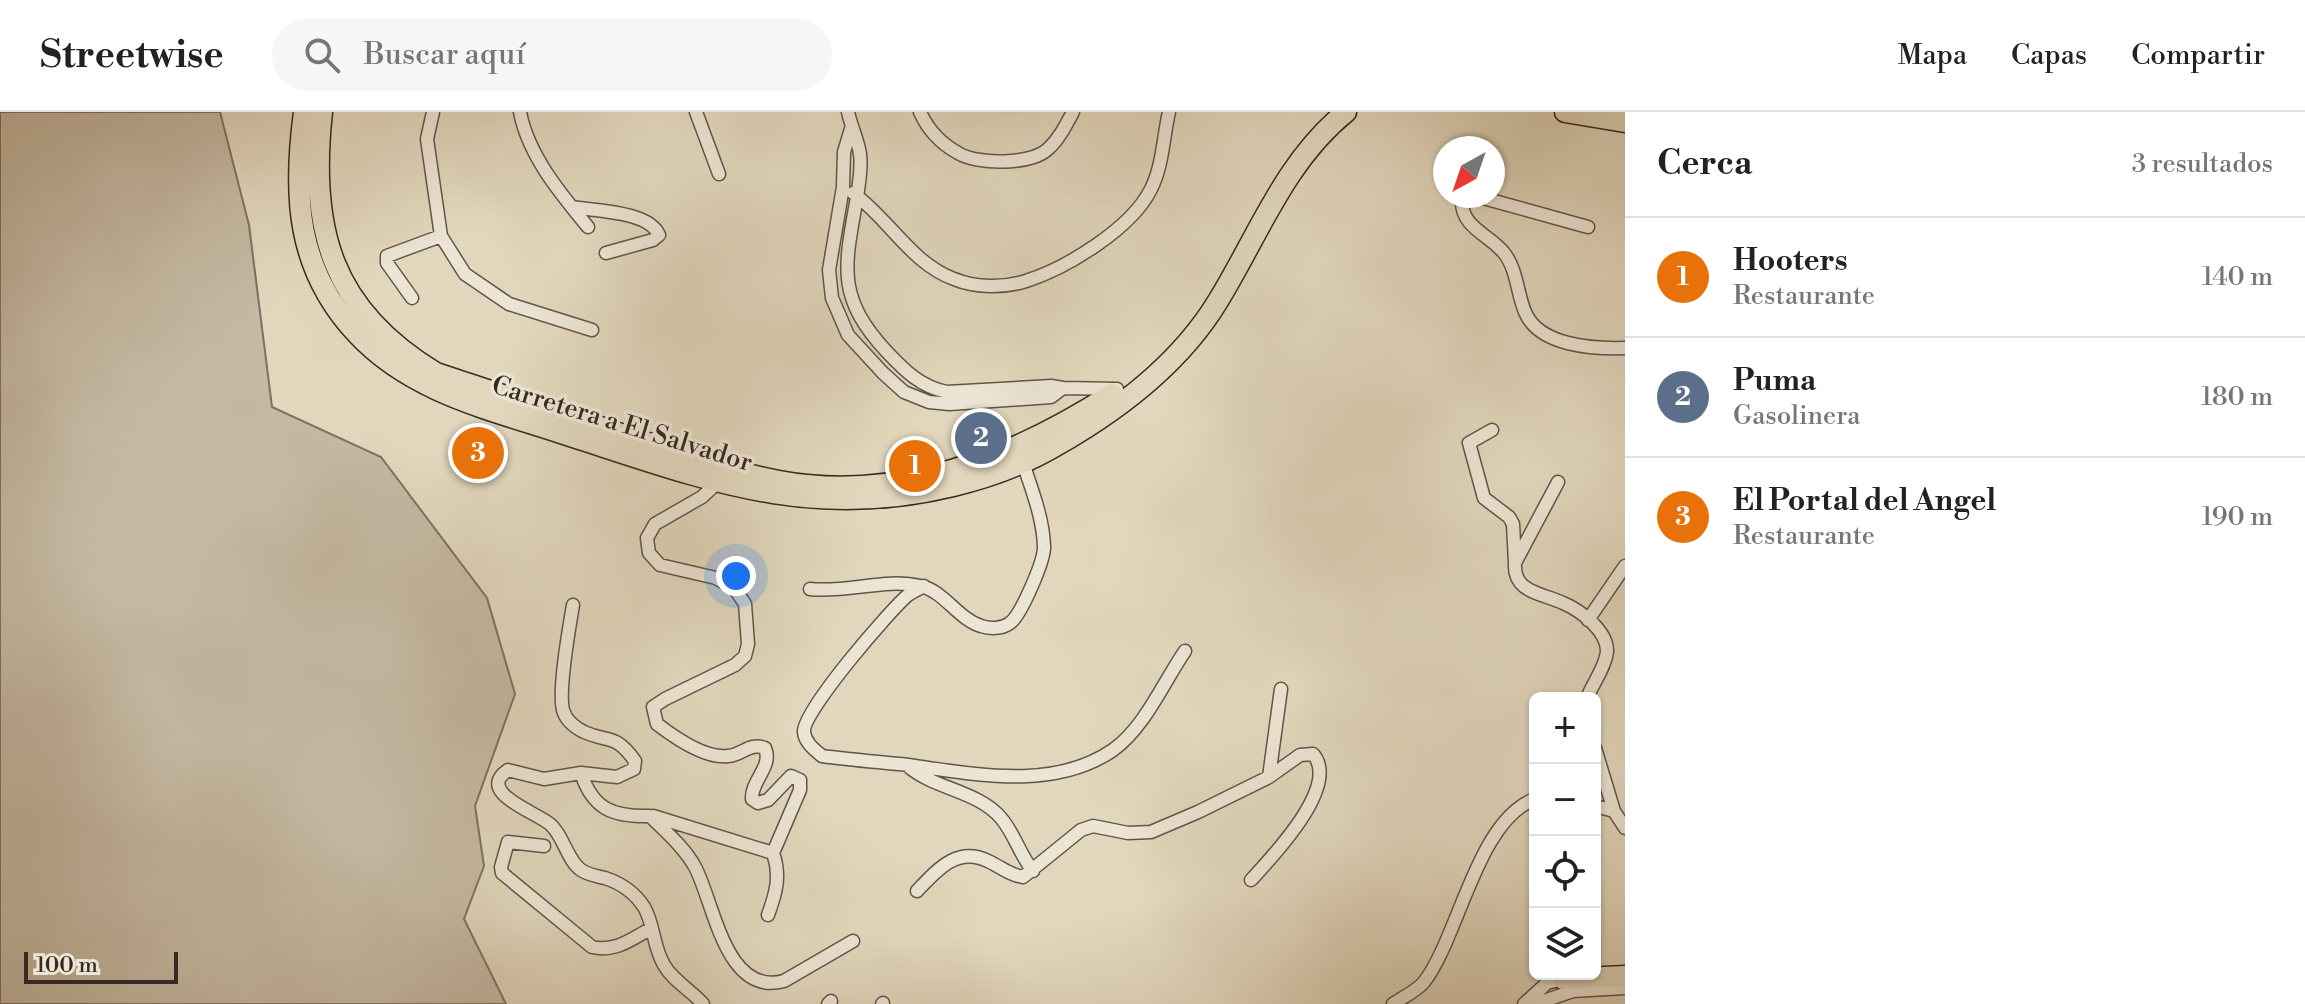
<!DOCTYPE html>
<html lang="es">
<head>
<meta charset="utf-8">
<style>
	body { margin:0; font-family:"Libre Bodoni",serif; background:#f6f6f6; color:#222 }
	.controls { position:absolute; right:24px; bottom:24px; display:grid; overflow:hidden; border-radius:12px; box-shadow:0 2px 6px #0004 }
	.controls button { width:72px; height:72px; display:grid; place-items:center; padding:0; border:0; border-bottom:2px solid #e0e0e0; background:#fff; color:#222; font:40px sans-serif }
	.compass { position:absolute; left:1433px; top:24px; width:72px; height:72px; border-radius:50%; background:#fff; box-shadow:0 2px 6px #0004; rotate:220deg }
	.scale { position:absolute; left:24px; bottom:20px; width:154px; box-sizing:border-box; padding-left:8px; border:4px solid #372923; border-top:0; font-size:22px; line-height:28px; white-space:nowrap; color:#372923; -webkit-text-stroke:6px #ece5d4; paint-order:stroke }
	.you { position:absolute; left:736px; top:464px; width:28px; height:28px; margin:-20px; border:6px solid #fff; border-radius:50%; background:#1a73e8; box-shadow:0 0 0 12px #1a73e833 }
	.badge { display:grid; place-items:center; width:52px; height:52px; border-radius:50%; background:#7c3aed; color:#fff; font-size:26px; font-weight:700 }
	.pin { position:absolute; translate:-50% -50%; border:4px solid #fff; box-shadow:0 2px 8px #0006 }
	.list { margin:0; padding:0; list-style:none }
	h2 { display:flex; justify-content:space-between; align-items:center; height:104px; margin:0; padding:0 32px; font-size:34px }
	h2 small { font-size:26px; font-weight:400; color:#767676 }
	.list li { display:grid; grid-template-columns:52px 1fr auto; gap:24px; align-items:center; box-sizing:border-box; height:120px; padding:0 32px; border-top:2px solid #e0e0e0 }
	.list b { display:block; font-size:30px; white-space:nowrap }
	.list p { margin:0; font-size:26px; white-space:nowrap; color:#767676 }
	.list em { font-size:26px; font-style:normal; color:#767676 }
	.icon { flex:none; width:44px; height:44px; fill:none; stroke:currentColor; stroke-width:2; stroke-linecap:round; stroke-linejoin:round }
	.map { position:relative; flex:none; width:1625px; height:892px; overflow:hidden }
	header { display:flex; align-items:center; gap:48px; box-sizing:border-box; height:112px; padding:0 40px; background:#fff; border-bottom:2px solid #e0e0e0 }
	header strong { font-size:38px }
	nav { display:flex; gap:44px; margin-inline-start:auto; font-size:28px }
	.search { width:560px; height:72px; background:#f6f6f6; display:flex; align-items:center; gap:20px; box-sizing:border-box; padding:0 28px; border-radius:44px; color:#767676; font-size:30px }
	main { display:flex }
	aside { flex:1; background:#fff }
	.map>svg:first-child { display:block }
	.green { fill:#c5b9a3; stroke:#7e7163; stroke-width:2 }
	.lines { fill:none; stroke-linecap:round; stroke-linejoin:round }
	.minor-casing { stroke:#62544a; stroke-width:15 }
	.trunk-casing { stroke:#372923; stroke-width:23 }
	.minor { stroke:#ece5d4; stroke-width:12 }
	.trunk { stroke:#e2d7bd; stroke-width:20 }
	.labels { text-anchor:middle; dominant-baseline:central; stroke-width:7; stroke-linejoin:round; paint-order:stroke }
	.street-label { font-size:26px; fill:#372923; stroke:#ece5d4 }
</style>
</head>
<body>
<header>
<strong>Streetwise</strong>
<div class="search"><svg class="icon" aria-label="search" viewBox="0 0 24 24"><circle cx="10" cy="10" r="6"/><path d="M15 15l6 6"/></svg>Buscar aquí</div>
<nav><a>Mapa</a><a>Capas</a><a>Compartir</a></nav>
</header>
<main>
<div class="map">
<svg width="1625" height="892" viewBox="0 0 1625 892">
	<rect width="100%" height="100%" fill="#e2d7bd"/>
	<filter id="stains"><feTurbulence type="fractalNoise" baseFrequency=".0025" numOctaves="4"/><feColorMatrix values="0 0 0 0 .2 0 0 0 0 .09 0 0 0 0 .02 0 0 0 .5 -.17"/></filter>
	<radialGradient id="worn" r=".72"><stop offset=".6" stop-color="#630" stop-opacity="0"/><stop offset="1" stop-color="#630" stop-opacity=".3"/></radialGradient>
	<path class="green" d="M0,0H220L249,113L272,295L381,345L487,486L515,582L475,694L484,754L464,807L506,892H0Z"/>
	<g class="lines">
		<g class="minor-casing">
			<path id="minor" d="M433,0L427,27L441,124L465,162L509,192L592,218
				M520,0C528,43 560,81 588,115
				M696,0L719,62
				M848,0C851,14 858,28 860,42C862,56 859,71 857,85C845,154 835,184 887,240C905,259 921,275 947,280L1051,274L1063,276L1117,277
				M920,0C928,18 940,31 958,41C977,53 1031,53 1048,37C1059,27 1066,13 1073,0
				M851,17L844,40L843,75L829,158L832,186L848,223L883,261L904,280L929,290L950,292L1051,285L1063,276
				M853,81C889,107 911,151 954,167C976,176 1004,176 1026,169C1067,156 1132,116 1151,77C1163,53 1163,26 1169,0
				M1469,84L1462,90C1462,116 1490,123 1504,141C1517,157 1517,181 1525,200C1539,234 1593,237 1625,236
				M1476,84L1588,115
				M572,95C595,99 649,99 659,123L653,128L606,141
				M412,186L387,151V144L441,124
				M1492,318L1469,331L1484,386L1509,405L1513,412L1515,451
				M1558,370L1515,451C1513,481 1542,481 1563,491C1580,498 1608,519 1607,540C1605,556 1593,571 1587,586
				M717,371L702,385L655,412L647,426L649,441L660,453L716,466L735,477L745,492L748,532L745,544L735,553L665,587L653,595L657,612C674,625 706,647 728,644C743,643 749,630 765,636C773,655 751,668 752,687L758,691L768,688L791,664L800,668V678L773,741C781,764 776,781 768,803
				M924,474C919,477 912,480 908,483C890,498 802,600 804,620C805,631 815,638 822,644C851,648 880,650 908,653C974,662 1054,679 1113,638C1145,615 1163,571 1185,539
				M810,477C848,481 885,466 920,474C943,478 958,507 981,514C990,517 1002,517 1010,511C1021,503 1045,448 1044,434C1043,406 1032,378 1023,351
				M573,493C569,517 558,578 563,598C566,609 574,615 584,620C609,631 615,621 635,649L634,657L617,665L581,661L544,667L508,658C474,681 539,701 551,713C564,725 567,748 581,758C588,763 597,764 605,766C620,771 635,781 644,795C654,811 653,835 664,853C673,869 691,878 703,892
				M1588,508L1625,454
				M1595,636L1614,699L1625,716
				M909,655C935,677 978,679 1001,706C1014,721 1020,743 1033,759
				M581,661C593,698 614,705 650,704C665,719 684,735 695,755C714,790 725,885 784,869L853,829
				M1269,665L1281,577
				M1595,694L1614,699
				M653,704L773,741
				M544,734L508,730L501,755L502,761L592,835C616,840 630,828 650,817
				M917,779C937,758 957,734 988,749C1001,755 1009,763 1023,765L1081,718L1093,714L1128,721L1151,720L1198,700L1269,665L1300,643L1313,642C1341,674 1272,745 1251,768
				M828,892L831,889
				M882,892L883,891
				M1393,892C1403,885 1417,879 1424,870C1459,825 1477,708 1535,687
				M1524,892L1547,871L1563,867
				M1535,892L1573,879L1625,876"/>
		</g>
		<g class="trunk-casing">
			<path id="trunk" d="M304,0C293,83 296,157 357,222C411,280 488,297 561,321C699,365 805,410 953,374C990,365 1026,352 1059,332C1120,297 1181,250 1218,189C1258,124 1285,49 1346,0
				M322,0C309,117 331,198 436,261C498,282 560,301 621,322C674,339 724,359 779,369C897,391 1014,345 1112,282
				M1565,0L1625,10
				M1563,867L1625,864"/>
		</g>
		<use href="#minor" class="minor"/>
		<use href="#trunk" class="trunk"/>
	</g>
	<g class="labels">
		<g class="street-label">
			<text transform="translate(622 312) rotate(17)">Carretera a El Salvador</text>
		</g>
	</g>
	<rect width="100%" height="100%" filter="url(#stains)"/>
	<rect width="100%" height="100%" fill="url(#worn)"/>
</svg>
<div class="controls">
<button>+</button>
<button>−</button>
<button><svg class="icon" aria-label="locate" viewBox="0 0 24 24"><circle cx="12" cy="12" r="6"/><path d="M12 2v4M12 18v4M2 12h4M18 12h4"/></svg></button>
<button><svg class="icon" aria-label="layers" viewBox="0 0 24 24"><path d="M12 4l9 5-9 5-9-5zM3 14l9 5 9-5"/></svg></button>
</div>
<svg class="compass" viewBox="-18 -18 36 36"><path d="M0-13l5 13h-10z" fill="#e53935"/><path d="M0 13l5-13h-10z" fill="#767676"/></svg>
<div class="scale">100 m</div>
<div class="you"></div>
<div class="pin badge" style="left:915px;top:354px;background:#e8710a">1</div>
<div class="pin badge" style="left:981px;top:326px;background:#5c6f8a">2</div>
<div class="pin badge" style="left:478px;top:341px;background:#e8710a">3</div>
</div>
<aside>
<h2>Cerca<small>3 resultados</small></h2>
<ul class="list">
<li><span class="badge" style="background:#e8710a">1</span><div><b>Hooters</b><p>Restaurante</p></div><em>140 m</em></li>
<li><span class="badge" style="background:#5c6f8a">2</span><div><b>Puma</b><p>Gasolinera</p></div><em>180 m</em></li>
<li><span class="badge" style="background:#e8710a">3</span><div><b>El Portal del Angel</b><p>Restaurante</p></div><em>190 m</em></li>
</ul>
</aside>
</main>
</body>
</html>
